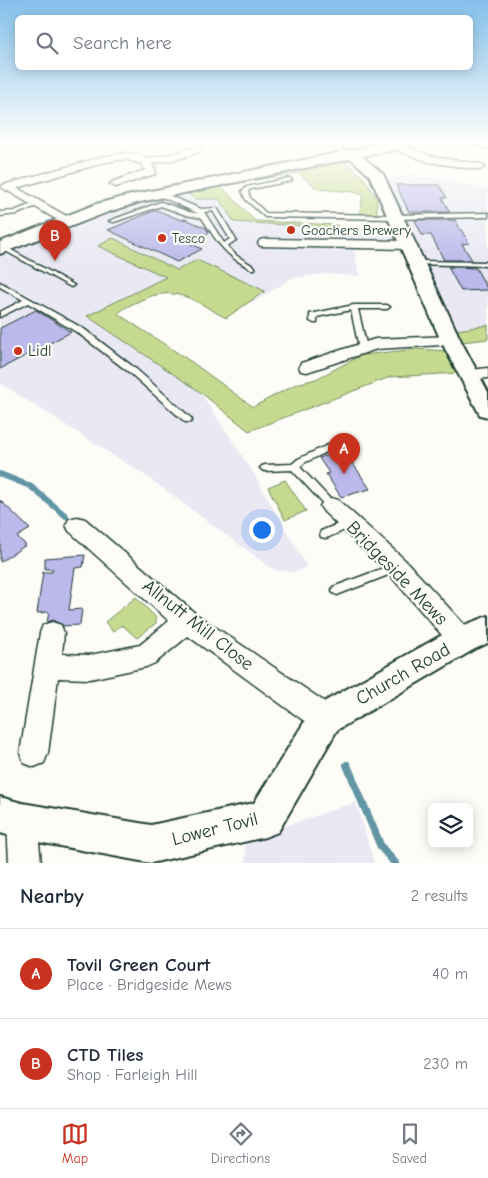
<!DOCTYPE html>
<html lang="en">
<head>
<meta charset="utf-8">
<style>
	body { margin:0; font-family:"Comic Neue",sans-serif; background:#f6f6f7; color:#1f2937 }
	.controls { position:absolute; right:15px; bottom:15px; display:grid; overflow:hidden; border-radius:8px; box-shadow:0 2px 12px #0003 }
	.controls button { width:45px; height:45px; display:grid; place-items:center; padding:0; border:0; border-bottom:1px solid #e0e1e3; background:#fff; color:#1f2937; font:25px sans-serif }
	.you { position:absolute; left:261px; top:529px; width:18px; height:18px; margin:-12px; border:4px solid #fff; border-radius:50%; background:#1a73e8; box-shadow:0 0 0 8px #1a73e833 }
	.badge { display:grid; place-items:center; width:32px; height:32px; border-radius:50%; background:#c8321e; color:#fff; font-size:16px; font-weight:700 }
	.pin { position:absolute; translate:-50% -41px; filter:drop-shadow(0 1px 2px #0008) }
	.pin::after { content:''; position:absolute; top:26px; width:18px; height:15px; background:inherit; clip-path:polygon(0 0,100% 0,50% 100%) }
	.list { margin:0; padding:0; list-style:none }
	h2 { display:flex; justify-content:space-between; align-items:center; height:65px; margin:0; padding:0 20px; font-size:21px }
	h2 small { font-size:16px; font-weight:400; color:#747a83 }
	.list li { display:grid; grid-template-columns:32px 1fr auto; gap:15px; align-items:center; box-sizing:border-box; height:90px; padding:0 20px; border-top:1px solid #e0e1e3 }
	.list b { display:block; font-size:19px; white-space:nowrap }
	.list p { margin:0; font-size:16px; white-space:nowrap; color:#747a83 }
	.list em { font-size:16px; font-style:normal; color:#747a83 }
	.icon { flex:none; width:28px; height:28px; fill:none; stroke:currentColor; stroke-width:2; stroke-linecap:round; stroke-linejoin:round }
	.map { position:relative; flex:none; width:488px; height:863px; overflow:hidden }
	.search { position:absolute; background:#fff; box-shadow:0 2px 12px #0003; left:15px; right:15px; top:15px; height:55px; display:flex; align-items:center; gap:12px; box-sizing:border-box; padding:0 18px; border-radius:8px; color:#747a83; font-size:19px }
	.sheet { height:245px; background:#fff }
	nav { display:flex; justify-content:space-around; align-items:center; box-sizing:border-box; height:70px; border-top:1px solid #e0e1e3; background:#fff; font-size:14px; color:#747a83 }
	nav a { display:grid; justify-items:center; gap:2px }
	nav .on { color:#c8321e }
	.map>svg:first-child { display:block }
	.built { fill:#e9e8f3 }
	.green { fill:#c6da8f; stroke:#728c62 }
	.lines { fill:none; stroke-linecap:round; stroke-linejoin:round }
	.stream-far2 { stroke:#6296a5; stroke-width:5 }
	.stream-far1 { stroke:#6296a5; stroke-width:6 }
	.stream { stroke:#6296a5; stroke-width:8 }
	.building { fill:#bbb8ea; stroke:#1f3d34 }
	.service-casing { stroke:#1f3d34; stroke-width:3 }
	.minor-casing { stroke:#1f3d34; stroke-width:3 }
	.tertiary-casing { stroke:#1f3d34; stroke-width:4 }
	.secondary-casing { stroke:#1f3d34; stroke-width:4 }
	.service { fill:#fdfcf7; fill-rule:evenodd }
	.minor { fill:#fdfcf7; fill-rule:evenodd }
	.tertiary { fill:#fdfcf7; fill-rule:evenodd }
	.secondary { fill:#fdfcf7; fill-rule:evenodd }
	.poi-dot { fill:#c8321e; stroke:#fdfcf7; stroke-width:2 }
	.labels { text-anchor:middle; dominant-baseline:central; stroke-width:4.5; stroke-linejoin:round; paint-order:stroke }
	.far-poi-label { font-size:14px; fill:#1f3d34; stroke:#fdfcf7; text-anchor:start }
	.poi-label { font-size:16px; fill:#1f3d34; stroke:#fdfcf7; text-anchor:start }
	.near-street-label { font-size:19px; fill:#1f3d34; stroke:#fdfcf7 }
</style>
</head>
<body>
<div class="map">
<svg width="488" height="863" viewBox="0 0 488 863">
	<rect width="100%" height="100%" fill="#fdfcf7"/>
	<filter id="ink" filterUnits="userSpaceOnUse"><feTurbulence type="fractalNoise" baseFrequency=".02" numOctaves="2"/><feDisplacementMap in="SourceGraphic" scale="10" xChannelSelector="R" yChannelSelector="G"/><feConvolveMatrix kernelMatrix="1 2 1 2 8 2 1 2 1" color-interpolation-filters="sRGB"/></filter>
	<g filter="url(#ink)">
		<path class="built" d="M412,174L488,189V325L457,330L382,180Z
			M183,191L196,199H219L234,222L395,232L402,248L354,250L359,276L324,274L292,278L252,303L186,274L87,316L200,392L251,469L307,567L295,572L274,570L146,476L0,383V255L107,214Z
			M356,802L374,863H246L245,840Z"/>
		<path class="green" d="M343,160L364,178L377,199V217H359L363,195L354,192L318,189L298,173L221,186L255,221L337,225L338,228L234,222L219,199H196L183,191L284,169Z
			M113,238L177,270L197,260L265,291L226,318C194,301 177,284 141,300C133,304 124,307 118,314L193,363L253,407L296,384L316,379L362,355L417,349L448,351L458,373L390,377L249,431L200,392L87,316L166,277L98,246Z
			M488,325V339L462,342L457,330Z
			M285,480L306,511L285,520L268,487Z
			M136,597L156,618V623L137,638L122,625L113,632L105,622Z"/>
		<g class="lines">
			<path class="stream-far2" d="M0,474L3,475"/>
			<path class="stream-far1" d="M0,474L30,486L66,516"/>
			<path class="stream" d="M347,765L381,847L395,863"/>
		</g>
		<path class="building" d="M396,185H439L447,198H442L450,212H409Z
			M156,210L181,220L185,219L206,228L209,233L188,243L202,249L177,262L108,230Z
			M415,220H455L469,243L462,244L472,260H444L431,235H422Z
			M448,267L476,268L488,290L461,291Z
			M36,310L71,332L0,369V328Z
			M344,450L370,489L341,497L326,474L329,473L319,458Z
			M0,500L30,529L17,537L26,545L0,562Z
			M85,555L83,567L75,568L69,610L82,609L80,625L63,626L53,620L47,622L49,612L37,613L43,572H52L53,569H45V558Z"/>
		<g class="lines">
			<g class="service-casing">
				<path id="service" d="M332,144H336L343,150L355,155L353,156L339,152L332,146Z
					M472,144L488,146V148L472,145Z
					M289,178L292,180L291,181L251,189L248,191L250,198L266,213L395,215L488,213V217L395,219L265,217L246,200L242,191L247,187Z
					M158,191L201,209L217,208L236,240L227,246L237,256L255,267V269C250,270 246,266 241,263C222,252 213,235 202,218L186,215L161,206L114,222L109,221L161,202L189,212L199,214L156,194V192ZM213,211L230,239L224,243L204,212Z
					M37,202L39,203V205L17,214L0,216V212L14,211Z
					M0,246H4L74,285L71,287L69,286L0,248Z
					M415,261L488,262V266L413,264V262Z
					M0,282L84,329L136,369L191,418L192,420L191,422H185L130,373L78,333L28,303L0,317V312L23,300L0,287Z
					M354,305H387L390,307L387,309H358L367,348L366,350H363L359,348L351,310L317,317V323H314L310,321V314Z
					M334,442L337,443L338,445L337,447L304,463L300,467L334,503L336,506L334,509H328L292,470L265,471L262,470L260,468L262,466L265,465L292,464L298,459Z
					M350,519L354,520L355,523L354,526L329,537L325,538L321,537L320,534L321,531Z
					M397,563L401,564L402,567L401,570L337,595L333,593L332,590L333,587Z"/>
			</g>
			<g class="minor-casing">
				<path id="minor" d="M390,144H398L431,156L480,164L485,167L480,170L429,162L390,148Z
					M198,146L202,147V151L182,158L152,164L156,172L155,174L116,187L110,184L112,182L145,170L142,164L125,159L106,162L17,188L70,218L72,221L70,224L66,225L1,187L3,185L105,156L125,153L139,155L147,159L176,153Z
					M265,239L407,241L414,245L407,249L260,246L258,243L260,240Z
					M451,336L457,338L459,341L457,344L377,349L307,372L301,371L299,367L301,363L375,339Z
					M488,368V378L468,380L462,379L459,375L462,371Z
					M331,498L338,500L405,560L471,632L475,640L471,648L462,651L453,648L389,574L324,512L320,506L324,500Z
					M77,517L85,519L196,614L335,709L339,719L335,729L325,732L315,729L188,636L155,663L146,667L90,679L58,678L48,753L44,763L34,767L24,763L20,753L40,633L43,625L52,622L61,625L64,633L62,654L90,655L140,645L169,621L69,531L66,525L69,519Z
					M22,806L33,810L37,821L41,863H9L7,821L11,810Z"/>
			</g>
			<g class="tertiary-casing">
				<path id="tertiary" d="M353,151L357,152L383,174L461,341L488,392V417L480,415L441,341L370,176L347,155Z
					M488,616V643L473,650L337,730L278,832L265,837L151,863L22,839L0,833V797L22,803L151,825L254,803L313,708L451,630Z"/>
			</g>
			<g class="secondary-casing">
				<path id="secondary" d="M381,144H410L403,148L140,202L108,212L0,254V242L96,204L131,195Z"/>
			</g>
			<use href="#service" class="service"/>
			<use href="#minor" class="minor"/>
			<use href="#tertiary" class="tertiary"/>
			<use href="#secondary" class="secondary"/>
		</g>
	</g>
	<linearGradient id="sky" x2="0" y2="1"><stop stop-color="#84c0eb"/><stop offset="0.54" stop-color="#fefefb"/><stop offset="1" stop-color="#fefefb" stop-opacity="0"/></linearGradient>
	<rect width="488" height="265" fill="url(#sky)"/>
	<g class="poi-dot">
		<circle cx="291" cy="230" r="5"/>
		<circle cx="162" cy="238" r="5"/>
		<circle cx="18" cy="351" r="5"/>
	</g>
	<g class="labels">
		<g class="far-poi-label">
			<text x="301" y="230">Goachers Brewery</text>
			<text x="172" y="238">Tesco</text>
		</g>
		<g class="poi-label">
			<text x="28" y="351">Lidl</text>
		</g>
		<g class="near-street-label">
			<text transform="translate(397 573) rotate(46)">Bridgeside Mews</text>
			<text transform="translate(198 625) rotate(38)">Allnutt Mill Close</text>
			<text transform="translate(403 674) rotate(-30)">Church Road</text>
			<text transform="translate(215 829) rotate(-14)">Lower Tovil</text>
		</g>
	</g>
</svg>
<div class="controls">
<button><svg class="icon" aria-label="layers" viewBox="0 0 24 24"><path d="M12 4l9 5-9 5-9-5zM3 14l9 5 9-5"/></svg></button>
</div>
<div class="you"></div>
<div class="pin badge" style="left:344px;top:474px">A</div>
<div class="pin badge" style="left:55px;top:261px">B</div>
<div class="search"><svg class="icon" aria-label="search" viewBox="0 0 24 24"><circle cx="10" cy="10" r="6"/><path d="M15 15l6 6"/></svg>Search here</div>
</div>
<section class="sheet">
<h2>Nearby<small>2 results</small></h2>
<ul class="list">
<li><span class="badge">A</span><div><b>Tovil Green Court</b><p>Place · Bridgeside Mews</p></div><em>40 m</em></li>
<li><span class="badge">B</span><div><b>CTD Tiles</b><p>Shop · Farleigh Hill</p></div><em>230 m</em></li>
</ul>
</section>
<nav>
<a class="on"><svg class="icon" aria-label="map" viewBox="0 0 24 24"><path d="M3 6l6-2 6 2 6-2v14l-6 2-6-2-6 2zM9 4v14M15 6v14"/></svg>Map</a>
<a><svg class="icon" aria-label="directions" viewBox="0 0 24 24"><path d="M12 3l9 9-9 9-9-9zM9 14v-3h6M13 9l2 2-2 2"/></svg>Directions</a>
<a><svg class="icon" aria-label="saved" viewBox="0 0 24 24"><path d="M7 4h10v16l-5-4-5 4z"/></svg>Saved</a>
</nav>
</body>
</html>
